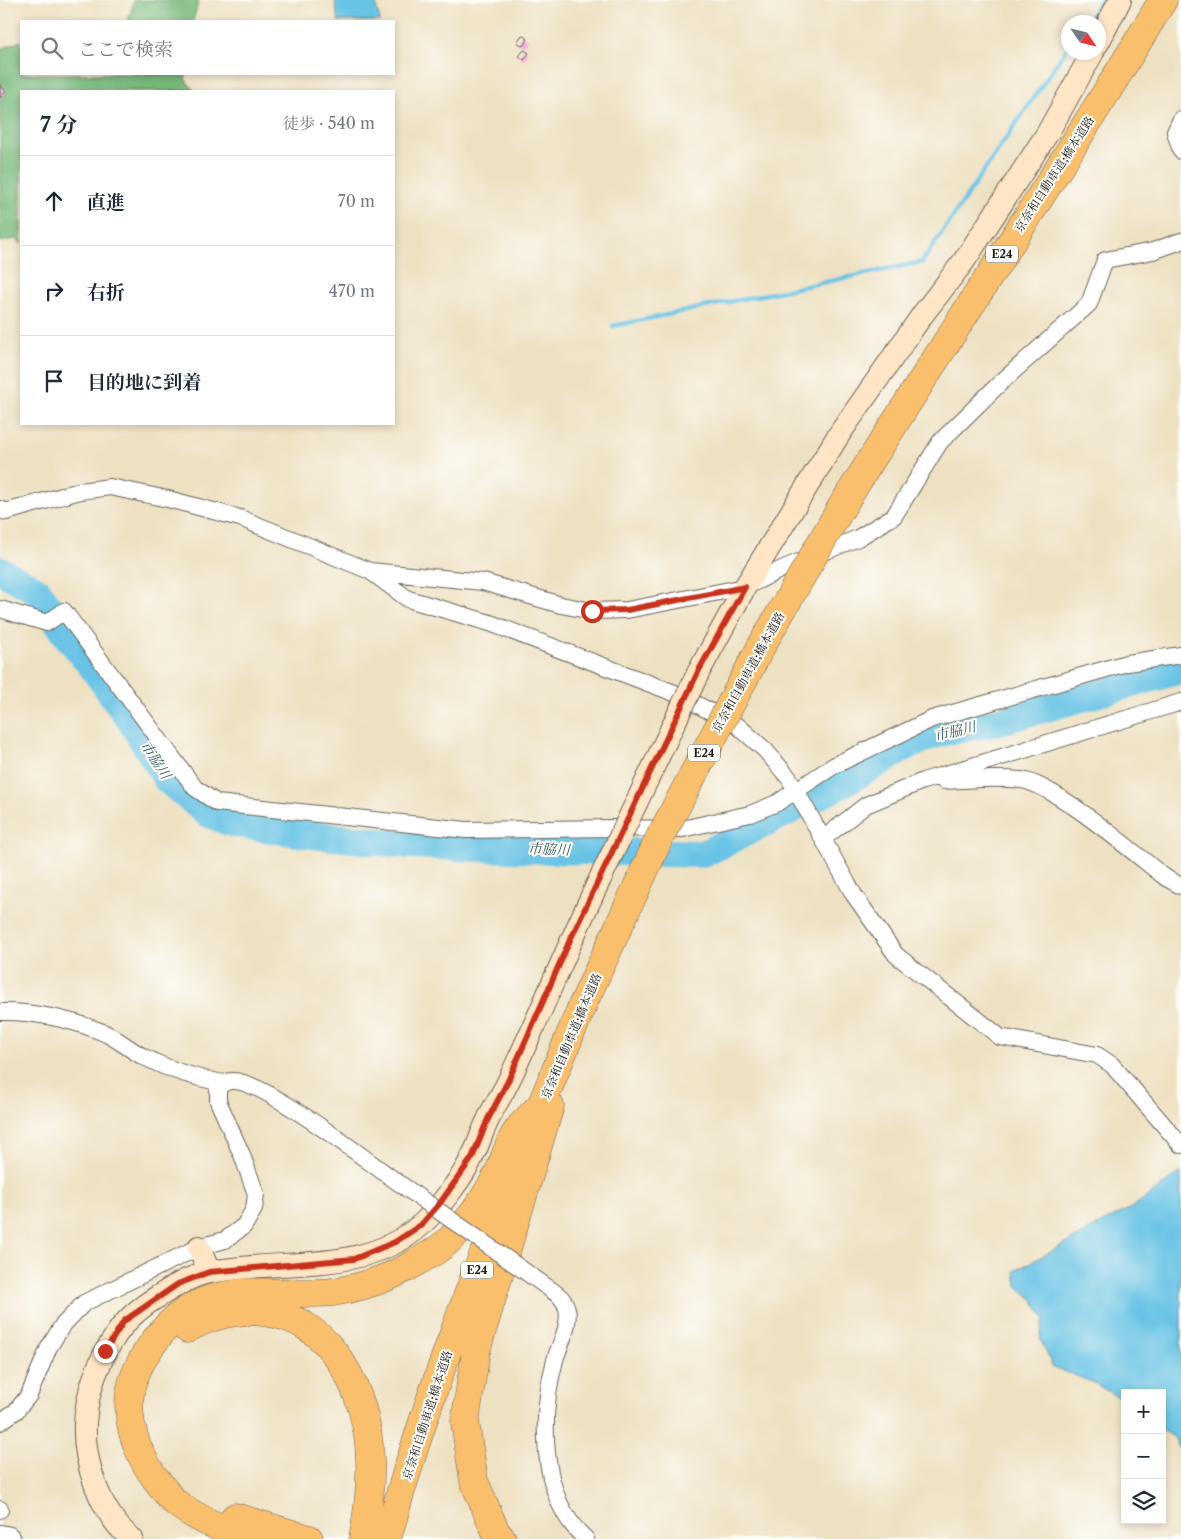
<!DOCTYPE html>
<html lang="ja">
<head>
<meta charset="utf-8">
<style>
	body { margin:0; font-family:"Libre Caslon Text","Noto Serif JP",serif; background:#f6f6f7; color:#1f2937 }
	.controls { position:absolute; right:15px; bottom:15px; display:grid; overflow:hidden; border-radius:0px; box-shadow:0 2px 8px #0003 }
	.controls button { width:45px; height:45px; display:grid; place-items:center; padding:0; border:0; border-bottom:1px solid #e0e1e3; background:#fff; color:#1f2937; font:25px sans-serif }
	.compass { position:absolute; left:1061px; top:15px; width:45px; height:45px; border-radius:50%; background:#fff; box-shadow:0 2px 8px #0003; rotate:125deg }
	.stop { position:absolute; width:15px; height:15px; margin:-11px; border:4px solid #c8321e; border-radius:50%; background:#fff }
	.stop.end { background:#c8321e; border-color:#fff; box-shadow:0 1px 5px #0008 }
	.list { margin:0; padding:0; list-style:none }
	h2 { display:flex; justify-content:space-between; align-items:center; height:65px; margin:0; padding:0 20px; font-size:21px }
	h2 small { font-size:16px; font-weight:400; color:#747a83 }
	.list li { display:grid; grid-template-columns:32px 1fr auto; gap:15px; align-items:center; box-sizing:border-box; height:90px; padding:0 20px; border-top:1px solid #e0e1e3 }
	.list b { display:block; font-size:19px; white-space:nowrap }
	.list em { font-size:16px; font-style:normal; color:#747a83 }
	.icon { flex:none; width:28px; height:28px; fill:none; stroke:currentColor; stroke-width:2; stroke-linecap:round; stroke-linejoin:round }
	.map { position:relative; flex:none; width:1181px; height:1539px; overflow:hidden }
	.search { position:absolute; background:#fff; box-shadow:0 2px 8px #0003; left:20px; top:20px; width:375px; height:55px; display:flex; align-items:center; gap:12px; box-sizing:border-box; padding:0 18px; border-radius:0px; color:#747a83; font-size:19px }
	.panel { position:absolute; background:#fff; box-shadow:0 2px 8px #0003; left:20px; top:90px; width:375px; height:335px; border-radius:0px }
	.map>svg:first-child { display:block }
	.forest { fill:#76b87a; stroke:#496a4b }
	.water { fill:#68c3e5; stroke:#427080 }
	.lines { fill:none; stroke-linecap:round; stroke-linejoin:round }
	.stream { stroke:#68c3e5; stroke-width:4.5 }
	.river { stroke:#68c3e5; stroke-width:28 }
	.building { fill:#eda1d1 }
	.street-casing { stroke:#666156; stroke-width:18 }
	.secondary-casing { stroke:#666156; stroke-width:24 }
	.highway-casing { stroke:#666156; stroke-width:29 }
	.street { stroke:#fff; stroke-width:16 }
	.secondary { stroke:#fde5c5; stroke-width:22 }
	.highway { stroke:#f9bf6d; stroke-width:28 }
	.street-bridge-casing { stroke:#666156; stroke-width:18; stroke-linecap:butt }
	.secondary-bridge-casing { stroke:#666156; stroke-width:24; stroke-linecap:butt }
	.highway-bridge-casing { stroke:#666156; stroke-width:29; stroke-linecap:butt }
	.street-bridge { stroke:#fff; stroke-width:16 }
	.secondary-bridge { stroke:#fde5c5; stroke-width:22 }
	.highway-bridge { stroke:#f9bf6d; stroke-width:28 }
	.route { stroke:#c8321e; stroke-width:6 }
	.labels { text-anchor:middle; dominant-baseline:central; stroke-width:4; stroke-linejoin:round; paint-order:stroke }
	.shield { fill:#fdfcf7; stroke:#605f5e; stroke-width:1 }
	.shield-label { font-size:11px; font-weight:bold; fill:#1c1c1c }
	.street-label { font-size:12px; fill:#1c1c1c; stroke:#fdfcf7 }
	.water-label { font-size:14px; font-style:italic; fill:#3a5f6c; stroke:#fdfcf7 }
</style>
</head>
<body>
<div class="map">
<svg width="1181" height="1539" viewBox="0 0 1181 1539">
	<rect width="100%" height="100%" fill="#fdfcf7"/>
	<filter id="ink" filterUnits="userSpaceOnUse"><feTurbulence type="fractalNoise" baseFrequency=".02" numOctaves="2"/><feDisplacementMap in="SourceGraphic" scale="10" xChannelSelector="R" yChannelSelector="G"/><feConvolveMatrix kernelMatrix="1 2 1 2 8 2 1 2 1" color-interpolation-filters="sRGB"/></filter>
	<filter id="wash" filterUnits="userSpaceOnUse"><feTurbulence type="fractalNoise" baseFrequency=".0096" numOctaves="4" result="noise"/><feDisplacementMap in="SourceGraphic" scale="20" xChannelSelector="R" yChannelSelector="G"/><feGaussianBlur stdDeviation="1.12" result="paint"/><feColorMatrix in="noise" values="0 0 0 0 0 0 0 0 0 0 0 0 0 0 0 0 0 1.4 0 .05"/><feComposite in="paint" operator="in"/></filter>
	<g filter="url(#wash)">
		<rect width="100%" height="100%" fill="#eee1c2"/>
		<path class="forest" d="M134,0H199L193,21H128Z
			M21,41V74H187L185,79L194,91H21V244L16,239L0,242V49Z"/>
		<path class="water" d="M335,0H375L380,21H338Z
			M1181,1172V1449L1178,1448L1175,1438L1162,1430V1393H1125V1401L1092,1382L1053,1367L1040,1339L1044,1318L1033,1299L1017,1286L1015,1271L1134,1206Z"/>
		<g class="lines">
			<path class="stream" d="M1086,22L1101,0
				M613,326L922,262L1068,47"/>
			<path class="river" d="M0,570L39,592L66,635L93,668L132,723L168,781L207,813L230,823L304,834L412,845L477,848L703,854L833,789L906,747L936,734L1004,720L1181,670"/>
		</g>
		<g id="blocks">
			<path class="building" d="M522,35L528,39L523,46L517,42Z
				M524,50L529,53L524,60L519,56Z
				M0,85L6,91L0,98Z"/>
		</g>
	</g>
	<g filter="url(#ink)">
		<use href="#blocks" fill-opacity="0" stroke="#666156" stroke-width="1"/>
		<g class="lines">
			<g class="street-casing">
				<path id="street" d="M1181,119L1175,132L1181,151
					M0,509L6,512L80,491L110,487L168,499L240,518L370,571L408,599L490,623L677,694L738,726L765,750L789,778L854,895L896,955L1000,1037L1097,1055L1112,1065L1181,1145
					M370,571L483,582L561,605L592,611L627,610L745,587L784,568L858,538L894,516L940,442L998,385L1089,304L1105,260L1153,251L1181,241
					M0,609L47,623L64,611L195,788L217,803L466,830L614,828L682,829L750,814L777,803L835,765L932,719L1127,663L1181,655
					M944,781C969,780 996,777 1021,780C1055,784 1136,855 1166,878L1181,886
					M824,838L866,805L923,781L1181,702
					M0,1012C31,1011 68,1019 97,1030C114,1035 128,1049 144,1057C169,1070 195,1078 223,1083
					M550,1289C557,1294 565,1299 567,1309C571,1324 559,1346 555,1360C540,1416 539,1499 586,1539
					M0,1422L16,1411L29,1395L49,1347L62,1326L84,1303L199,1247L225,1240L244,1226L254,1209L256,1194L242,1155L218,1101V1088C222,1084 226,1081 232,1081C259,1078 360,1155 386,1174
					M0,1509V1510
					M1,1533L10,1535L13,1539"/>
			</g>
			<g class="secondary-casing">
				<path id="secondary" d="M1098,43L1120,0
					M698,673L745,587L838,436L923,314L964,261L1047,134L1093,52
					M199,1247L209,1272
					M132,1539C100,1514 83,1461 85,1423C87,1392 97,1364 114,1338C125,1320 140,1307 159,1296C175,1286 192,1275 211,1272C280,1258 365,1276 422,1224C439,1208 464,1176 473,1155C479,1144 482,1131 488,1120C493,1107 502,1095 508,1082C541,1014 568,944 601,877"/>
			</g>
			<g class="highway-casing">
				<path id="highway" d="M841,508C947,338 1060,172 1163,0
					M534,1123L582,1006
					M187,1329C211,1315 237,1309 264,1312C334,1319 368,1396 370,1459C371,1486 368,1513 363,1539
					M235,1517L309,1539
					M256,1539C228,1532 200,1521 176,1503C170,1498 164,1490 159,1483C141,1461 129,1432 129,1403C130,1367 163,1322 194,1306C238,1283 286,1297 333,1292C360,1288 391,1278 415,1263C425,1257 437,1251 446,1243C466,1225 485,1199 497,1176C504,1162 508,1144 517,1131C523,1122 533,1114 540,1106
					M387,1539C422,1413 469,1289 517,1168
					M502,1539L496,1532L474,1481L465,1422L476,1351L550,1106"/>
			</g>
			<use href="#street" class="street"/>
			<use href="#secondary" class="secondary"/>
			<use href="#highway" class="highway"/>
			<g class="street-bridge-casing">
				<path id="street-bridge" d="M386,1174L550,1289"/>
			</g>
			<g class="secondary-bridge-casing">
				<path id="secondary-bridge" d="M601,877L698,673"/>
			</g>
			<g class="highway-bridge-casing">
				<path id="highway-bridge" d="M582,1006L659,839L763,643L841,508"/>
			</g>
			<use href="#street-bridge" class="street-bridge"/>
			<use href="#secondary-bridge" class="secondary-bridge"/>
			<use href="#highway-bridge" class="highway-bridge"/>
		</g>
	</g>
	<g class="lines" filter="url(#ink)">
		<path class="route" d="M105,1351L124,1321L178,1284L209,1272L354,1259L395,1242L421,1225L440,1203L472,1158L488,1119L508,1081L570,940L698,672L745,587L627,610L592,611"/>
	</g>
	<g class="labels">
		<g class="shield">
			<rect x="986" y="245.5" width="32" height="17" rx="4"/>
			<rect x="688" y="744.5" width="32" height="17" rx="4"/>
			<rect x="461" y="1261.5" width="32" height="17" rx="4"/>
		</g>
		<g class="shield-label">
			<text x="1002" y="254">E24</text>
			<text x="704" y="753">E24</text>
			<text x="477" y="1270">E24</text>
		</g>
		<g class="street-label">
			<text transform="translate(1054 174) rotate(-57)">京奈和自動車道;橋本道路</text>
			<text transform="translate(748 672) rotate(-61)">京奈和自動車道;橋本道路</text>
			<text transform="translate(571 1036) rotate(-67)">京奈和自動車道;橋本道路</text>
			<text transform="translate(427 1415) rotate(-72)">京奈和自動車道;橋本道路</text>
		</g>
		<g class="water-label">
			<text transform="translate(955 731) rotate(-14)">市脇川</text>
			<text transform="translate(156 760) rotate(57)">市脇川</text>
			<text transform="translate(549 849) rotate(2)">市脇川</text>
		</g>
	</g>
</svg>
<div class="controls">
<button>+</button>
<button>−</button>
<button><svg class="icon" aria-label="layers" viewBox="0 0 24 24"><path d="M12 4l9 5-9 5-9-5zM3 14l9 5 9-5"/></svg></button>
</div>
<svg class="compass" viewBox="-18 -18 36 36"><path d="M0-13l5 13h-10z" fill="#e53935"/><path d="M0 13l5-13h-10z" fill="#747a83"/></svg>
<div class="stop" style="left:592px;top:611px"></div>
<div class="stop end" style="left:105px;top:1351px"></div>
<div class="search"><svg class="icon" aria-label="search" viewBox="0 0 24 24"><circle cx="10" cy="10" r="6"/><path d="M15 15l6 6"/></svg>ここで検索</div>
<section class="panel">
<h2>7 分<small>徒歩 · 540 m</small></h2>
<ul class="list">
<li><svg class="icon" aria-label="ahead" viewBox="0 0 24 24"><path d="M12 20V5M6 11l6-6 6 6"/></svg><div><b>直進</b></div><em>70 m</em></li>
<li><svg class="icon" aria-label="right" viewBox="0 0 24 24"><path d="M7 20v-9h11M14 6l5 5-5 5"/></svg><div><b>右折</b></div><em>470 m</em></li>
<li><svg class="icon" aria-label="arrive" viewBox="0 0 24 24"><path d="M6 21V4h12l-3 4 3 4H6"/></svg><div><b>目的地に到着</b></div></li>
</ul>
</section>
</div>
</body>
</html>
